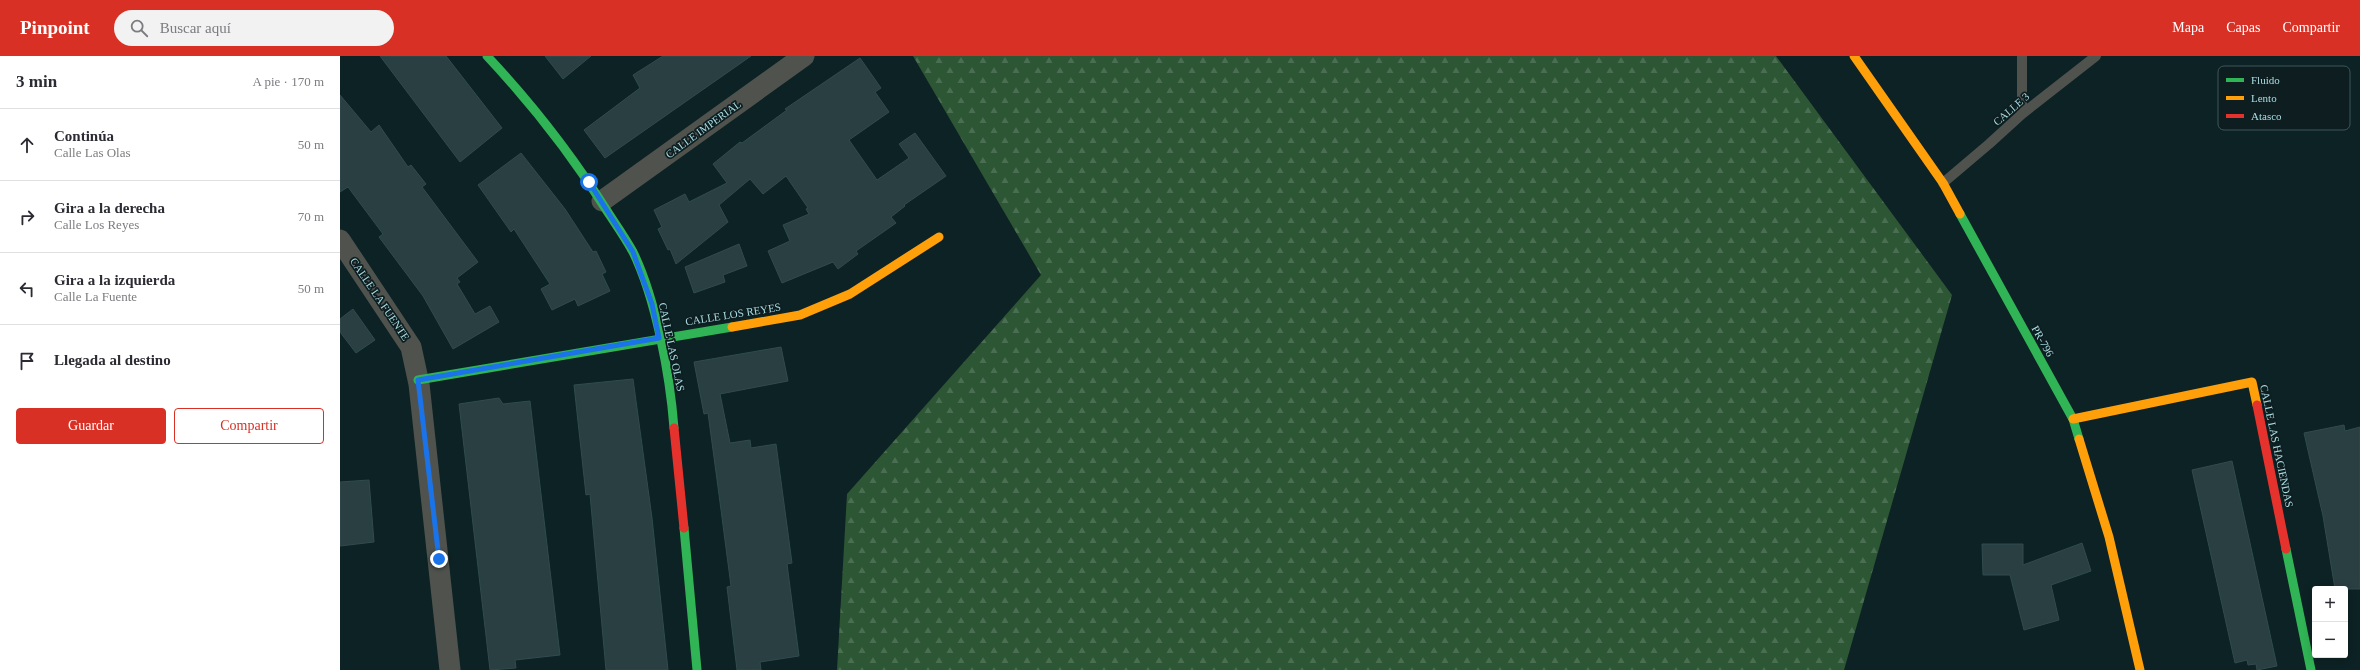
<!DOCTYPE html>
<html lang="es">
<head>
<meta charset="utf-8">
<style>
	body { margin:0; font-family:"Times New Roman",serif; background:#f2f2f3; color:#2b2b33 }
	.controls { position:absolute; right:12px; bottom:12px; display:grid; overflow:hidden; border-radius:4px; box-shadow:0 2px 10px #0003 }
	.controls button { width:36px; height:36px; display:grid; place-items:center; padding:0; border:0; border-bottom:1px solid #e1e1e2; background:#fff; color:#2b2b33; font:20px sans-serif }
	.stop { position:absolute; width:12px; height:12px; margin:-9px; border:3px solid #1a73e8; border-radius:50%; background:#fff }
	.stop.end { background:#1a73e8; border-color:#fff; box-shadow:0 1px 4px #0008 }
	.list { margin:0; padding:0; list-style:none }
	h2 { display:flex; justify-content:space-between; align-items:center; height:52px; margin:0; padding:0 16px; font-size:17px }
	h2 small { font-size:13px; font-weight:400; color:#7c7c81 }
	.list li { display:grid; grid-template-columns:26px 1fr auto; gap:12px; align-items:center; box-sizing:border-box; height:72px; padding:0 16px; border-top:1px solid #e1e1e2 }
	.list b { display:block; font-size:15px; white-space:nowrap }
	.list p { margin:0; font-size:13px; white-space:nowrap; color:#7c7c81 }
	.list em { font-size:13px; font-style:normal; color:#7c7c81 }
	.actions { display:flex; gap:8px; padding:12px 16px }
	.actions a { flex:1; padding:9px 0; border:1px solid #d93025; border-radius:4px; text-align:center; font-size:14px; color:#d93025 }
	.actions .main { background:#d93025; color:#fff }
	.icon { flex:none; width:22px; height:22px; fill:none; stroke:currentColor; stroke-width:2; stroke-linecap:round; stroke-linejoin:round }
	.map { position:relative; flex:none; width:2020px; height:614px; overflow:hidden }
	header { display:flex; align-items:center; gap:24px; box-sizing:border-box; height:56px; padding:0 20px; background:#d93025; color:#fff }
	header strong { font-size:19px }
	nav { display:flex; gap:22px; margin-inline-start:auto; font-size:14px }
	.search { width:280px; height:36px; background:#f2f2f3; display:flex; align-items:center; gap:10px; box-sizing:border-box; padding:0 14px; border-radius:22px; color:#7c7c81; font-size:15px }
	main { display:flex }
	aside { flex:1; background:#fff }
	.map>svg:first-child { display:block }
	.forest { fill:url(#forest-firs) }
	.building { fill:#2a3f42; stroke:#314b4e }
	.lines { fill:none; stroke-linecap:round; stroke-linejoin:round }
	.lane { stroke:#50534d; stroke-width:10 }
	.street { stroke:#50534d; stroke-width:21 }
	.fast { stroke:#30b455; stroke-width:9 }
	.slow { stroke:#ff9f0a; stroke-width:9 }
	.jam { stroke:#e5322d; stroke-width:9 }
	.route { stroke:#1a73e8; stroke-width:5 }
	.labels { text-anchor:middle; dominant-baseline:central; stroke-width:3.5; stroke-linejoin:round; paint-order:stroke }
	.street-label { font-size:11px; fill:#a9dce3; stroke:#0e1e20 }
	.key { fill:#0e1e20; stroke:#3c575a; stroke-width:1 }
	.key-label { font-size:11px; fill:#a9dce3 }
</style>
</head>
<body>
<header>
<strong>Pinpoint</strong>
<div class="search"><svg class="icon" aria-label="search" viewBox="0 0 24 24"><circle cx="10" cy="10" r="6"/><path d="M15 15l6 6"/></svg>Buscar aquí</div>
<nav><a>Mapa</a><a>Capas</a><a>Compartir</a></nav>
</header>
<main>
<aside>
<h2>3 min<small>A pie · 170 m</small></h2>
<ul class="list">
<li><svg class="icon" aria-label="ahead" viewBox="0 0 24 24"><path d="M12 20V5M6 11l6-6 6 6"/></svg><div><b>Continúa</b><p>Calle Las Olas</p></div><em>50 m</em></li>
<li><svg class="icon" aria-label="right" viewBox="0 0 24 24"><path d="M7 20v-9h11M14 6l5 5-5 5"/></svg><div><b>Gira a la derecha</b><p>Calle Los Reyes</p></div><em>70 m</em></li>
<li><svg class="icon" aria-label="left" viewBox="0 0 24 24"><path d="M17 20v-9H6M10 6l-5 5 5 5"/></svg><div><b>Gira a la izquierda</b><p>Calle La Fuente</p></div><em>50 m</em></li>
<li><svg class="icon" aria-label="arrive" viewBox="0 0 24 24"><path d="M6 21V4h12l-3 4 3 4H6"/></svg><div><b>Llegada al destino</b></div></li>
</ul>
<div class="actions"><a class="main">Guardar</a><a>Compartir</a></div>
</aside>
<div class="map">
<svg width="2020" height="614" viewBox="0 0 2020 614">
	<defs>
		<pattern id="forest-firs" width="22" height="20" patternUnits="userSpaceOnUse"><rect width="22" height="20" fill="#2d5634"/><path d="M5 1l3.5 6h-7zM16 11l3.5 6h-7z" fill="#496e51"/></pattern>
	</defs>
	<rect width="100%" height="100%" fill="#0d2224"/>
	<path class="forest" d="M573,0H1436L1612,239L1504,614H497L507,438L701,219Z"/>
	<path class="building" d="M40,0H106L162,72L120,106Z
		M205,0H251L223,23Z
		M323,0H411L265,102L244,74L300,32L293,19Z
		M520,2L541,32L535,36L549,56L509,84L537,124L569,102L559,88L575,77L606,120L564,149L565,150L551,161L556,167L516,195L518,198L498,213L493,206L442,227L428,195L450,185L443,169L469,158L466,153L468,152L446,120L423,138L410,123L379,149L388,166L336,208L330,193L328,194L318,173L322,171L314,154L345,138L349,146L387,127L373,108L400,86L402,87L447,54L445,53Z
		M0,39L31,76L39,69L68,111L71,109L86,128L82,131L138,206L117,222L120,226L117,228L135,258L150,250L159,266L113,293L83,240L39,181L43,178L8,131L0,136Z
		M181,97L225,153L253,196L256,195L266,216L262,218L270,235L238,250L235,243L212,254L201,233L210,228L174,173L171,176L138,129Z
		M399,188L407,210L383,219L385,226L354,237L345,211Z
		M13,253L35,284L16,297L0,276V263Z
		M441,291L448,325L380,338L390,387L410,384L411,392L436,388L452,507L447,508L459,600L420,606L421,614H397L387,531L391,530L378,431L368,357L364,358L354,306Z
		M293,323L312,462L328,614H266L250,438L246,439L234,329Z
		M159,342L163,348L190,345L220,599L175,604L176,612L150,614L119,348Z
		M2004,369L2005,375L2020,371V533H1995L1983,460L1964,377Z
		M1892,405L1937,610L1917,614L1916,608L1908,609L1907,604L1895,607L1852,414Z
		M29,424L34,486L0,490V426Z
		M1742,487L1751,515L1711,529L1719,564L1684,574L1670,519H1643L1642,488H1683V509Z"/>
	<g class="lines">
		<path class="lane" d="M1682,58V0
			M1603,127L1649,88L1682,58L1756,0"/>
		<path class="street" d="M262,145L464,0
			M0,184L71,291L79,328L110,614"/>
		<path class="fast" d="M147,0C192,48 234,102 269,158C277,170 286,183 293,196C316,243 330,320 334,372
			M1620,158L1733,363L1739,383
			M78,324L392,271
			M344,472L357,614
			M1946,493L1971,614"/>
		<path class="slow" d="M1514,0L1603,127L1620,158
			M392,271L460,259L510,238L599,181
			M1733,363L1912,326L1917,349
			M1739,383L1769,481L1800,614"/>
		<path class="jam" d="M1917,349L1946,493
			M334,372L344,472"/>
	</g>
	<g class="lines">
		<path class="route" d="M99,503L78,324L319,282L312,248L293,196L249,126"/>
	</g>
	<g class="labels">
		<g class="street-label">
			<text transform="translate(1671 53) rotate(-41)">CALLE 3</text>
			<text transform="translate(363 73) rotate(-36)">CALLE IMPERIAL</text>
			<text transform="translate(40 243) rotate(56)">CALLE LA FUENTE</text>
			<text transform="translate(393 258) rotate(-9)">CALLE LOS REYES</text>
			<text transform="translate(1703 285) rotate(61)">PR-796</text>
			<text transform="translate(332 291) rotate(78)">CALLE LAS OLAS</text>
			<text transform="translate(1937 390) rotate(78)">CALLE LAS HACIENDAS</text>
		</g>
	</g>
	<rect x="1878" y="10" width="132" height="64" rx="6" class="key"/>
	<rect x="1886" y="22" width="18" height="4" fill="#30b455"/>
	<rect x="1886" y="40" width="18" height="4" fill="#ff9f0a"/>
	<rect x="1886" y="58" width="18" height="4" fill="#e5322d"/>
	<g class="key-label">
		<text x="1911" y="28">Fluido</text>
		<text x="1911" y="46">Lento</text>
		<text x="1911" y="64">Atasco</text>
	</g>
</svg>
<div class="controls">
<button>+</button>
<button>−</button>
</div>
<div class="stop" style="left:249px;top:126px"></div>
<div class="stop end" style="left:99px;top:503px"></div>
</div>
</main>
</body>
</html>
